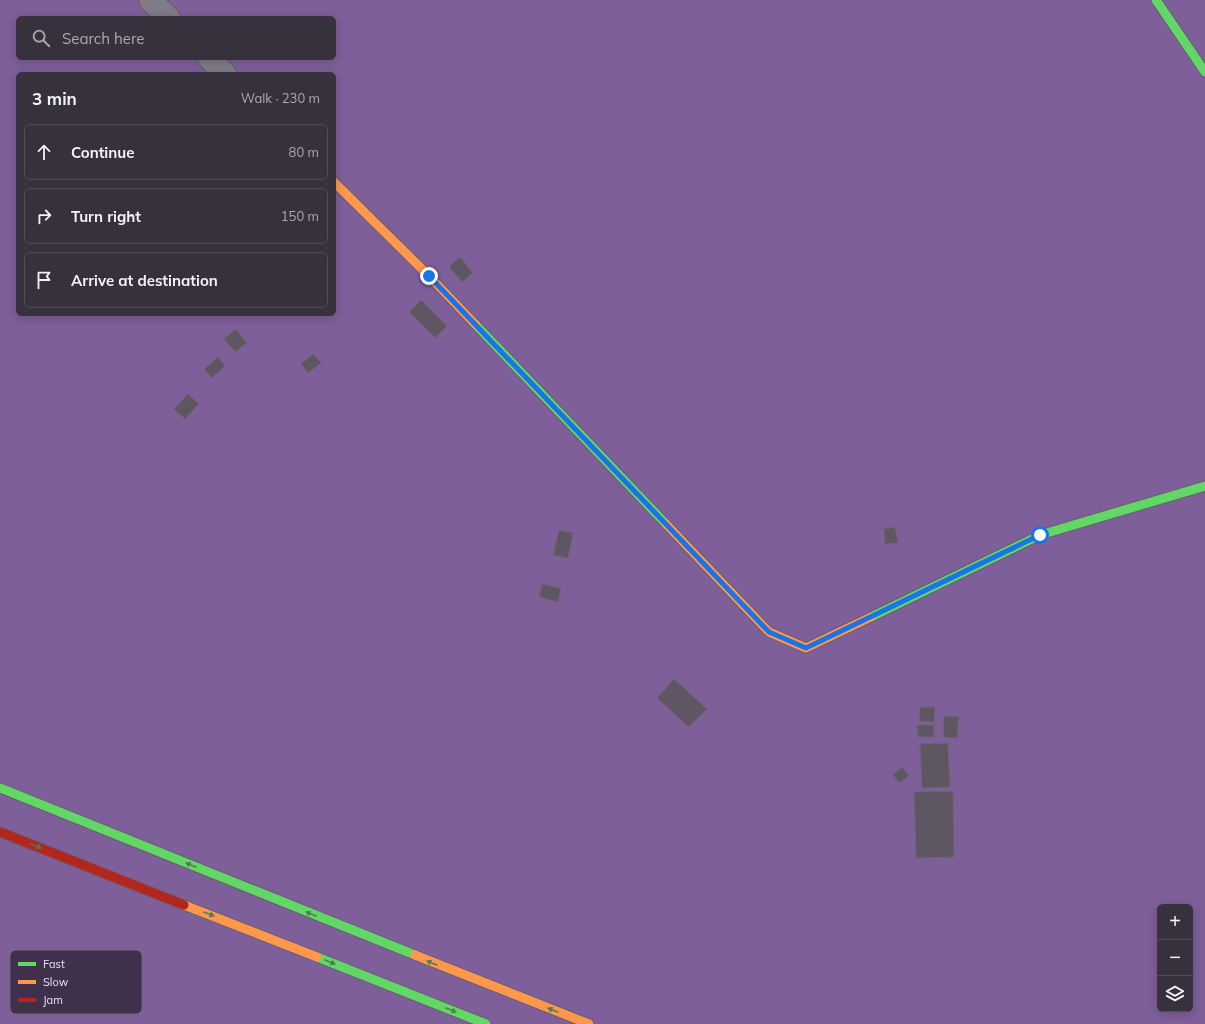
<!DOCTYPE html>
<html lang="en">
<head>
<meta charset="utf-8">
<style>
	body { margin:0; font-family:Mulish,sans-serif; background:#423d48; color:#f1f3f6 }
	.controls { position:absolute; right:12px; bottom:12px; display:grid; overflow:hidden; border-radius:6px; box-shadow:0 2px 10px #0003 }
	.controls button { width:36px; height:36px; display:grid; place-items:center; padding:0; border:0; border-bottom:1px solid #514c57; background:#37313d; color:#f1f3f6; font:20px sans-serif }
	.stop { position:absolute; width:12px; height:12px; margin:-9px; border:3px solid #1a73e8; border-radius:50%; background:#fff }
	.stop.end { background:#1a73e8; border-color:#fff; box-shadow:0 1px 4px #0008 }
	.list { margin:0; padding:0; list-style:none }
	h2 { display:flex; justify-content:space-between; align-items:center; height:52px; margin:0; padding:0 16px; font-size:17px }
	h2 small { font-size:13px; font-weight:400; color:#aaa9b0 }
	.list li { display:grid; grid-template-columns:26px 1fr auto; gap:12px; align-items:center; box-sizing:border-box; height:56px; margin:0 8px 8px; padding:0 8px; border:1px solid #514c57; border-radius:6px }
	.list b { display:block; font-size:15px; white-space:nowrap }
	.list em { font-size:13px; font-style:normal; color:#aaa9b0 }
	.icon { flex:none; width:22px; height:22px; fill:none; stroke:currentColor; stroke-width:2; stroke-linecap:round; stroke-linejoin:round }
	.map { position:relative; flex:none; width:1205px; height:1024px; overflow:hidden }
	.search { position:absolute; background:#37313d; box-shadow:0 2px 10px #0003; left:16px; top:16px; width:320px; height:44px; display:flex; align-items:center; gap:10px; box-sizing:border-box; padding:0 14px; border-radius:6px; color:#aaa9b0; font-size:15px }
	.panel { position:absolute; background:#37313d; box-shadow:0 2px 10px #0003; left:16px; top:72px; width:320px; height:244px; border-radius:6px }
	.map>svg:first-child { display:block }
	.forest { fill:#7e5f9a; fill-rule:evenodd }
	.building { fill:#5f5663; stroke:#6e6571 }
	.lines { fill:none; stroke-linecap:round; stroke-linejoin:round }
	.street-casing { stroke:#665e6c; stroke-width:24 }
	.fast-casing { stroke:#665e6c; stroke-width:11 }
	.slow-casing { stroke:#665e6c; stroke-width:11 }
	.jam-casing { stroke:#665e6c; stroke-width:11 }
	.street { stroke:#817b88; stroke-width:22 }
	.fast { stroke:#63d668; stroke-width:9 }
	.slow { stroke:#ff974d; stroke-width:9 }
	.jam { stroke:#b3261e; stroke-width:9 }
	.oneway { fill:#4f7b59 }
	.route { stroke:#1a73e8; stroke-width:5 }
	.key { fill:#3f304c; stroke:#73667f; stroke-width:1 }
	.key-label { font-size:11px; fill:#ede4f6 }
</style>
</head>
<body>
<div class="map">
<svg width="1205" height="1024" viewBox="0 0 1205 1024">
	<rect width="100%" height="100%" fill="#494151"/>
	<path class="forest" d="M0,0H1205V1024H0ZM18,18H334V58H18ZM18,74H334V314H18ZM1160,907H1190V1009H1160Z"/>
	<path class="building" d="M460,257L473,273L462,282L449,267Z
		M421,300L447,326L435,338L409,312Z
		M236,329L247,343L235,352L224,339Z
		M313,354L321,363L308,373L301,364Z
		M218,357L225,366L212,378L204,369Z
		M188,394L199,404L185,419L174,409Z
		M895,527L898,543L885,544L884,529Z
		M559,530L573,533L568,558L553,555Z
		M542,584L561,588L558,602L539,597Z
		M674,679L707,709L689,727L657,698Z
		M920,707H935L934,722L919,721Z
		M944,716L959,717L957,738L943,737Z
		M917,725H934V737H918Z
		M948,743L950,787L922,788L920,744Z
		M902,767L909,775L900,783L893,775Z
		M953,791L954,857L916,858L914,792Z"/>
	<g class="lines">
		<g class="street-casing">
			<path id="street" d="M150,0L169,18
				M209,58L225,74"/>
		</g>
		<g class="fast-casing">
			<path id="fast" d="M1156,0L1205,72
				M476,325L666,524
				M871,617L1040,535L1205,486
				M0,788L415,955
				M317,957L486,1024"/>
		</g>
		<g class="slow-casing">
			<path id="slow" d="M334,182L429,276L476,325
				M666,524L769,632L806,648L871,617
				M184,905L317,957
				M415,955L589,1024"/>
		</g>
		<g class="jam-casing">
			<path id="jam" d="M0,832L184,905"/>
		</g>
		<use href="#street" class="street"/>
		<use href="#fast" class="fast"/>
		<use href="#slow" class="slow"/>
		<use href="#jam" class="jam"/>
	</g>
	<defs><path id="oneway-solid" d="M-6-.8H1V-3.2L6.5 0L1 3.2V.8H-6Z"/></defs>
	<g class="oneway">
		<use href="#oneway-solid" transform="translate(36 846) rotate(22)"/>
		<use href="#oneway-solid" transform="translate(191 865) rotate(-158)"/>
		<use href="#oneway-solid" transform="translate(209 914) rotate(22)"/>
		<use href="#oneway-solid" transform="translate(311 914) rotate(-158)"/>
		<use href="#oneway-solid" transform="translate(330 962) rotate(22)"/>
		<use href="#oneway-solid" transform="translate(432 963) rotate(-158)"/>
		<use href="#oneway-solid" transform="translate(451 1010) rotate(22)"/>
		<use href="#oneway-solid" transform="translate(553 1010) rotate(-159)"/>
	</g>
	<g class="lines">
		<path class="route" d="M429,276L769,632L806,648L1040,535"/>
	</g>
	<rect x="10" y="950" width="132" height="64" rx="6" class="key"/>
	<rect x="18" y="962" width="18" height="4" fill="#63d668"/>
	<rect x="18" y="980" width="18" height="4" fill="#ff974d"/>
	<rect x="18" y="998" width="18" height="4" fill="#b3261e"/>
	<g class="key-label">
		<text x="43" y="968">Fast</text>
		<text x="43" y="986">Slow</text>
		<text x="43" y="1004">Jam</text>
	</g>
</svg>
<div class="controls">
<button>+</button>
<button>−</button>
<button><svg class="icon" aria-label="layers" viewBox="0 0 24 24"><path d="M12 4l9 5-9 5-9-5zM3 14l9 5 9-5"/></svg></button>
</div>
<div class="stop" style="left:1040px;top:535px"></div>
<div class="stop end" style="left:429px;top:276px"></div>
<div class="search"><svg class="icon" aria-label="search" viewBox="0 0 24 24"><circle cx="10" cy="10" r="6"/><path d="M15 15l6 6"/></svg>Search here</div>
<section class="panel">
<h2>3 min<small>Walk · 230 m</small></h2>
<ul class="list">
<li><svg class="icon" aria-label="ahead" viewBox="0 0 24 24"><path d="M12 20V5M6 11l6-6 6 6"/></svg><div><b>Continue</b></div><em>80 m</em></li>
<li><svg class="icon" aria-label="right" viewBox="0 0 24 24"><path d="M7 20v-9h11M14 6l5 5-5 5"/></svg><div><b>Turn right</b></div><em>150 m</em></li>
<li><svg class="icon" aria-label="arrive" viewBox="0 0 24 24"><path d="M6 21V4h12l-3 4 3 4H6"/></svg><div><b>Arrive at destination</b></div></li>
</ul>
</section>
</div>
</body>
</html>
